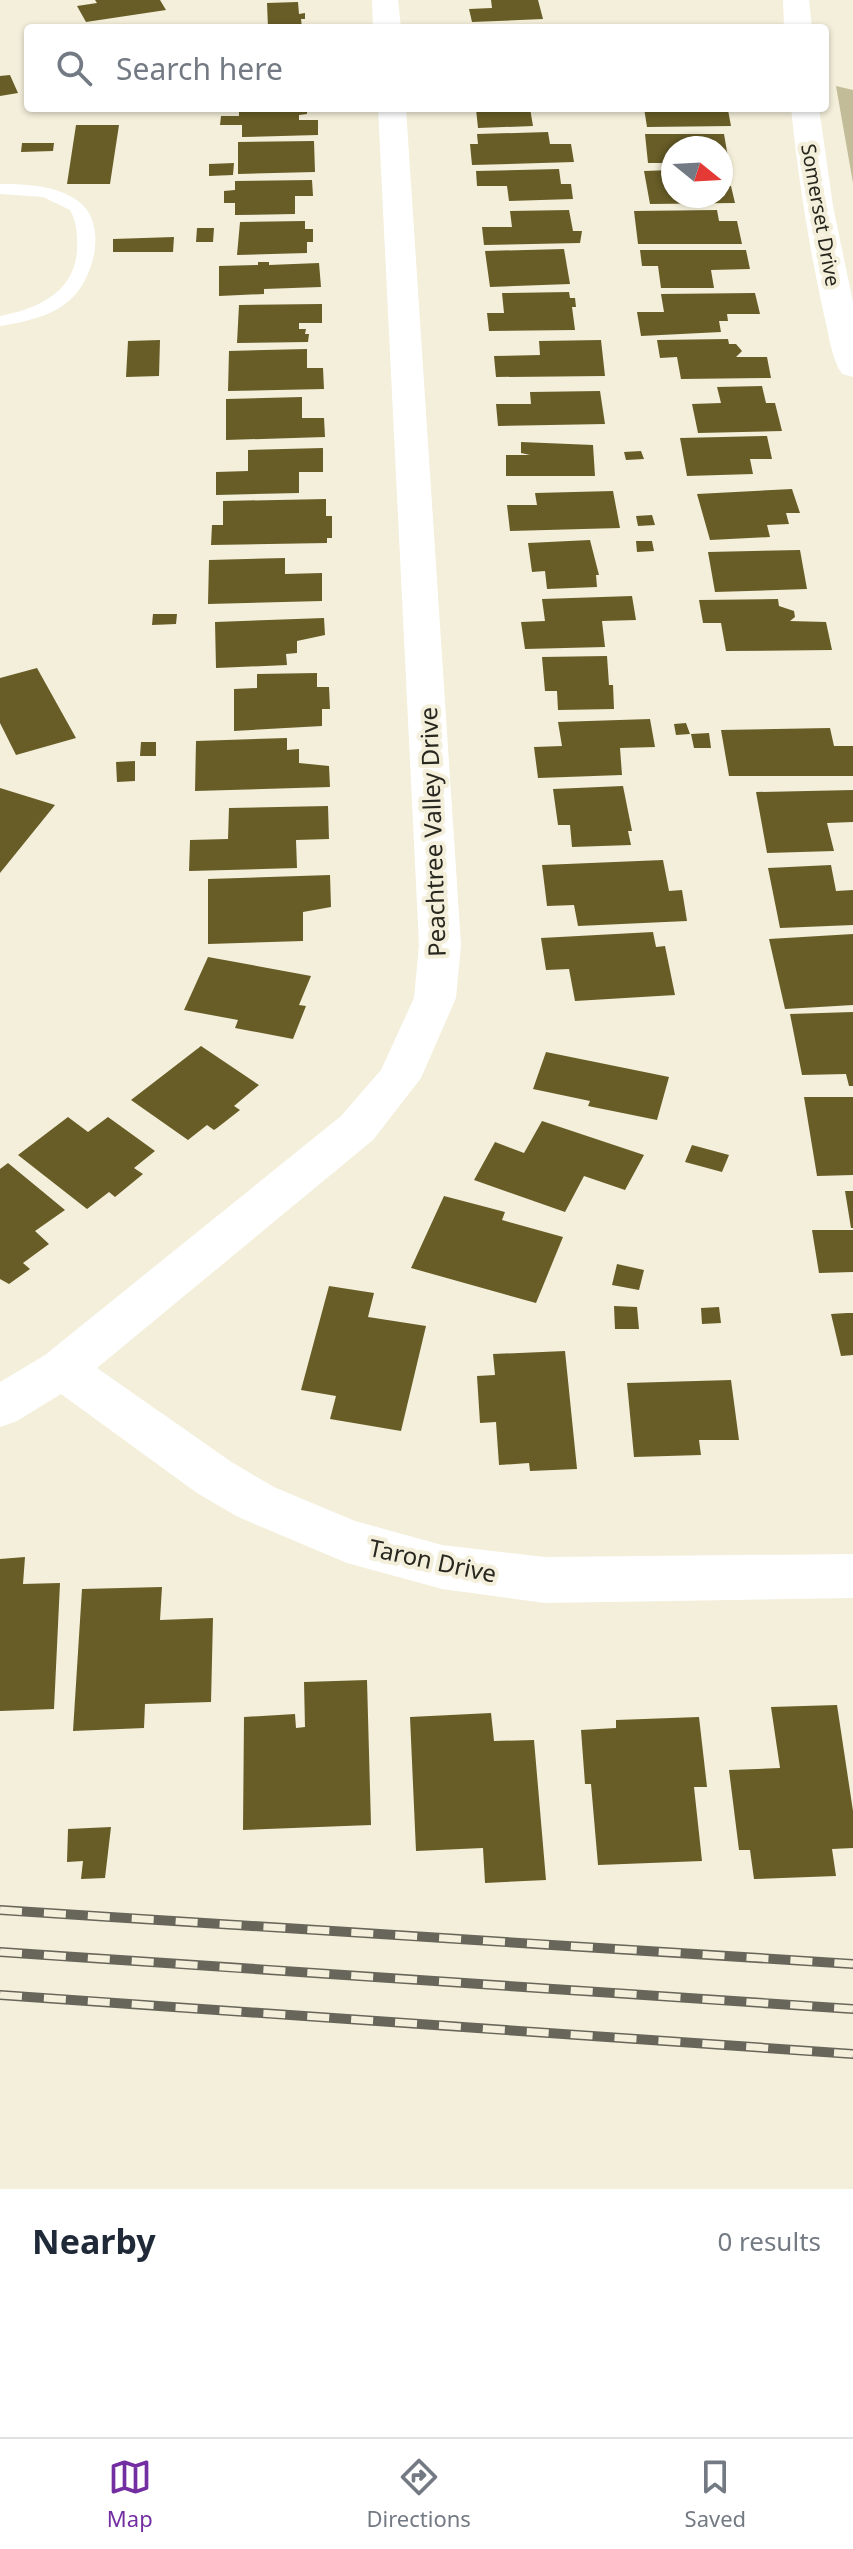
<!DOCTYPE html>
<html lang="en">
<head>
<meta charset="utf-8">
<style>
	body { margin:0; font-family:"Noto Sans",sans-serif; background:#f2f2f3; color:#1f2937 }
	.compass { position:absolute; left:661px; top:136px; width:72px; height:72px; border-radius:50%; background:#fff; box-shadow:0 2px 6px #0004; rotate:108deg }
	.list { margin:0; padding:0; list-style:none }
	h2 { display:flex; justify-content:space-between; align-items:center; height:104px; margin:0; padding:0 32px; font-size:34px }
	h2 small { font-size:26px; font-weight:400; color:#747a83 }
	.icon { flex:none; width:44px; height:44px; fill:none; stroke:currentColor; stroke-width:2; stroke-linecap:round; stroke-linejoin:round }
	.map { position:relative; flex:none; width:853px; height:2189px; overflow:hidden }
	.search { position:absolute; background:#fff; box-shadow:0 2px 6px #0004; left:24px; right:24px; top:24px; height:88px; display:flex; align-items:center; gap:20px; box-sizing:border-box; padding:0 28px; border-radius:8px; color:#747a83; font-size:30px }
	.sheet { height:248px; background:#fff }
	nav { display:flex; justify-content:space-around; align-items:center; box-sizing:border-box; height:112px; border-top:2px solid #e0e1e3; background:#fff; font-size:22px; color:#747a83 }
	nav a { display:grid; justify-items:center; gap:4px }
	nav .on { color:#732ea2 }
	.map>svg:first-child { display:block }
	.green { fill:#c3bc98 }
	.building { fill:#685d27 }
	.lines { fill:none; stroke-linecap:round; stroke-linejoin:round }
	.lane { fill:#fff; fill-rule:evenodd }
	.street { fill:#fff; fill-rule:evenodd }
	.rail-casing { stroke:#68665a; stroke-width:10 }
	.rail { stroke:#f3efda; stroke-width:7; stroke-dasharray:22; stroke-linecap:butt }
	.labels { text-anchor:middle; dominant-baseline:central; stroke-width:8; stroke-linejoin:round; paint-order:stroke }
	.far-street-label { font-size:20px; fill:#28271f; stroke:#f3efda }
	.street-label { font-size:24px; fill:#28271f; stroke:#f3efda }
</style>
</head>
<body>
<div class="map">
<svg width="853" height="2189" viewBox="0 0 853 2189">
	<rect width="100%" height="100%" fill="#f3efda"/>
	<path class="green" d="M836,86L853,90V183Z"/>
	<path class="building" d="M95,0H160L166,10L86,22L77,6L97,3Z
		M491,0H538L543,19L472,22L469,9L492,8Z
		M298,2L299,14L305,13V19H301L302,28H268L267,3Z
		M10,75L18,93L0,96V76Z
		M239,108H307V114L299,115V120H318V135L242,137V125H220L221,116H239Z
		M530,108L533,126L478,128L476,109Z
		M644,108L728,110L731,126L647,127Z
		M76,125H119L110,184H67Z
		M548,132L550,144H571L574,162L472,165L470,144H478L477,134Z
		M645,134H724L729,163H721V148H673V163H648Z
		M314,141L315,172L238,174V142Z
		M22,143H54L53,151L21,152Z
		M234,163L233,175L209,176V164Z
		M559,169L561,184H571L573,199L509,201L507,186H477L476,171Z
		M673,170V196H721V186H731L735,203L650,204L644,171Z
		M312,180L313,196H295V214L235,215V203H224V191L235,190V181Z
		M569,210L573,231H582L580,243L484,245L482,227H512L510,211Z
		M717,210L719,221H737L742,244H638L634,211Z
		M305,221V229H313V242H307V253L237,255L240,222Z
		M197,228H214L213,242H196Z
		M174,237L173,252H113V239Z
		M564,249L570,284L490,287L485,251Z
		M640,250H746L750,269L711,270L714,288H661L658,266H642Z
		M258,262H269V265L319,263L321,287L264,289V294L219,296V266L258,265Z
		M569,292L570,298H575L576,307H572L575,330L489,331L487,313H504L502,293Z
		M755,293L760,314H727L728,321H719L721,332L641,336L637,312H664L661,294Z
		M322,304V323H299V329H306L305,334H309L308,342L237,343L239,305Z
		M728,339L729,344H736L742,351L736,357H767L771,378L681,379L677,357L660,358L657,340Z
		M160,340L159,376L126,377L128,341Z
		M601,340L605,376L496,377L494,356L540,355L539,341Z
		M307,349V368H323L324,389L228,391L229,351Z
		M762,386L766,403H775L782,431L698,433L692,404L721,403L717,387Z
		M600,391L605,424L498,426L496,404H531L530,392Z
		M302,397V418H324L325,437L226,440V399Z
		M767,436L772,459H750L753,474L687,476L680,438Z
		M521,442L593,445L595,476H506V455H530L521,453Z
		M323,448V472H299V493L216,495V472L248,471V450Z
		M641,451L644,459L626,460L624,452Z
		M792,489L800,513H786L789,524L767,525L770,537L710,540L697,494Z
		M613,491L620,528L510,531L507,505H537L535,493Z
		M326,499V516H332V538H327V543L211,545L212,525H223V501Z
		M652,515L655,525L638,526L636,516Z
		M590,540L599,575H596L597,587L547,589L545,571L532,572L528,543Z
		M636,541H652L654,551L637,552Z
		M800,550L807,589L715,592L708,552Z
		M285,558V574L322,573V601L208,604L209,560Z
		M632,596L636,620L602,621L605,647L525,649L521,622L545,621L542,599Z
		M778,599L779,606L794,611L795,617L790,621L826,622L832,650L726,651L721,623H703L699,600Z
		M153,614H177L176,624L152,625Z
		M324,618L325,635L297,641V653L286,654L287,665L216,668L215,622Z
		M607,656L609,685H613L614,709L558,710L557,691H545L542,657Z
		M37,668L76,738L16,755L0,723V678Z
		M317,673V687H329L330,709H322V726L234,731V689L257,688V674Z
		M650,719L655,747L620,748L622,775L538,778L534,747L562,746L558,722Z
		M686,723L690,734L676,735L674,724Z
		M830,728L834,746H853V776H729L721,730Z
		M709,733L711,748H694L691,734Z
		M287,738V750L299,749V763L329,766L330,787L195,791L196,741Z
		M141,742H156V756H140Z
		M135,761V781L117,782L116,762Z
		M623,786L632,831H628L631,845L572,847L570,825H558L553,789Z
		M0,788L55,805L0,873Z
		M853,790V822L827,823L834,851L767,853L756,792Z
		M328,806L329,839L296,840L297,868L189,871L190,840L228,839L229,808Z
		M663,860L669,891L682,890L687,921L578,926L574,905L547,906L542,865Z
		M831,865L836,891L853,890V925L780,928L768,868Z
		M330,875L331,907L303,912V941L208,944V879Z
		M653,932L656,947L665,946L675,995L575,1001L569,969L546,970L541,938Z
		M853,934V1005L785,1009L769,939Z
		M208,957L311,976L299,1005L306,1006L293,1039L235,1028L238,1020L184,1010Z
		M853,1012V1086H849L846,1074L802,1075L790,1014Z
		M201,1046L259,1085L234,1106L240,1110L217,1128L214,1130L207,1125L188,1140L131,1100Z
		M546,1052L669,1077L657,1120L588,1106L590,1101L533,1089Z
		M804,1097H853V1175L817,1176Z
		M68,1117L88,1132L108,1117L155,1151L134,1168L143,1174L115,1197L109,1192L87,1209L18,1155Z
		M542,1121L644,1155L625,1190L584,1176L565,1212L474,1180L495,1142L524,1153Z
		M692,1145L729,1155L722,1172L685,1162Z
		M8,1163L65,1210L35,1231L49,1244L23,1263L30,1269L9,1284L0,1279V1169Z
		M845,1191H853V1228H851Z
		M444,1196L505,1212L502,1220L563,1237L536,1303L411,1268Z
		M812,1230H853V1272L819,1273Z
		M617,1264L644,1270L639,1290L612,1285Z
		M329,1286L374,1293L368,1317L426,1326L401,1431L330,1419L336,1396L301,1390Z
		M614,1306L637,1307L639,1329H615Z
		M719,1307L721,1323L702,1324L701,1308Z
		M847,1313H853V1355L841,1356L831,1314Z
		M565,1351L577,1469L530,1471L529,1463L499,1465L496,1422L480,1423L477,1376L495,1375L493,1354Z
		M731,1380L739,1440H699L701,1455L634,1457L627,1383Z
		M25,1557L23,1584L60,1583L54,1709L0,1711V1559Z
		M162,1587L160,1620L213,1618L211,1702L145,1704L144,1728L73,1731L82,1589Z
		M367,1680L371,1825L243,1830L244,1717L295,1714L296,1728L305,1727L304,1682Z
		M837,1705L853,1811V1848L832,1849L836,1876L754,1879L750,1850H739L729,1770L780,1768L771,1707Z
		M491,1713L494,1741L534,1740L546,1880L485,1883L483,1848L416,1851L410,1717Z
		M699,1717L707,1787H694L702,1861L598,1865L591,1784H585L581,1730L616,1728V1720Z
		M111,1827L105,1878L81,1879L83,1861L67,1862L68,1829Z"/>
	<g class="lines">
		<path class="lane" d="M0,184C26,184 56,185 78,201C109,223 94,280 69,301C50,317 24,322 0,326V316C42,308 80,289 77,240C77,229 75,219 70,210L43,197L0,194Z"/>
		<path class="street" d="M372,0H398L401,28H373Z
			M783,0H809L812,28H784Z
			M378,108H406L461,945L456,998L421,1078L373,1140L97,1368L233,1463L274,1487L355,1521L442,1545L545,1557L853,1554V1598L545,1603L442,1589L347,1563L238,1517L197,1493L61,1394L17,1421L0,1427V1382L45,1355L341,1116L381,1070L414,998L419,945Z
			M791,108H819L833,206L853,302V377L842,374C831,358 829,334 824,315C809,247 798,178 791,108Z"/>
		<g class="rail-casing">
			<path id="rail" d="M0,1910L853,1964
				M0,1952L853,2009
				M0,1995L853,2054"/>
		</g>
		<use href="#rail" class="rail"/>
	</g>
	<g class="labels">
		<g class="far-street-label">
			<text transform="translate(821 215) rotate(80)">Somerset Drive</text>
		</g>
		<g class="street-label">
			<text transform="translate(432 832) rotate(-92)">Peachtree Valley Drive</text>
			<text transform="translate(433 1560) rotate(12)">Taron Drive</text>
		</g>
	</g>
</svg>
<svg class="compass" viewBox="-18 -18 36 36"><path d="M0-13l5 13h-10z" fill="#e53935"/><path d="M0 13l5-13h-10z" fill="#747a83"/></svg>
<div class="search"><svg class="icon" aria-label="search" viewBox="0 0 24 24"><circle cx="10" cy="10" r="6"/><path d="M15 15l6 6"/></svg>Search here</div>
</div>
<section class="sheet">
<h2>Nearby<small>0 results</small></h2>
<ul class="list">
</ul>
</section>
<nav>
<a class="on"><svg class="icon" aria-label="map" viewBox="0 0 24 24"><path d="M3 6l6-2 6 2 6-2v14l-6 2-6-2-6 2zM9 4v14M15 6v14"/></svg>Map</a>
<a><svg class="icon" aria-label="directions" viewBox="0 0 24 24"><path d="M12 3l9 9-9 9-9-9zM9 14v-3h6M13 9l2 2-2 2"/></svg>Directions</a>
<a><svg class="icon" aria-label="saved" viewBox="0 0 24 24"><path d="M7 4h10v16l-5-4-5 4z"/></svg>Saved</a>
</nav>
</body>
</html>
